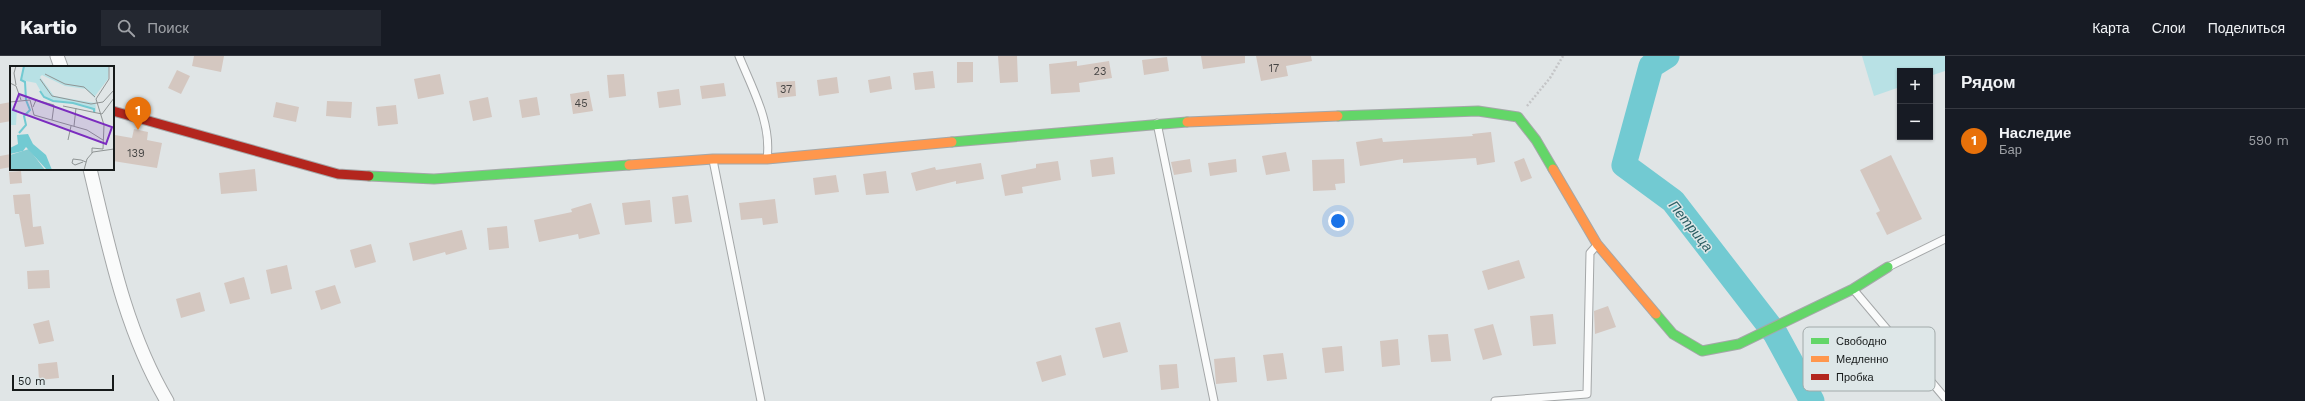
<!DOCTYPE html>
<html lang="ru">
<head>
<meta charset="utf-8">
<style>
	body { margin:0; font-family:"Work Sans",sans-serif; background:#242831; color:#f1f3f6 }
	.controls { position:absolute; right:12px; top:12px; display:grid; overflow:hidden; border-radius:0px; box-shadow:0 1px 3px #0004 }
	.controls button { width:36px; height:36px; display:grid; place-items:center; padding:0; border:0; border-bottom:1px solid #363941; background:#171b24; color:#f1f3f6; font:20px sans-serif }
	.scale { position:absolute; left:12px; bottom:10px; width:102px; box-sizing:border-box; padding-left:4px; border:2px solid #161a1a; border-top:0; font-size:11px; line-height:14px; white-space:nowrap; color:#161a1a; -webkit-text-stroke:3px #dee7e8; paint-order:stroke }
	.you { position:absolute; left:1338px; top:165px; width:14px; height:14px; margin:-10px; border:3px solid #fff; border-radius:50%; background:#1a73e8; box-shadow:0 0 0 6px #1a73e833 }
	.badge { display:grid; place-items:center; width:26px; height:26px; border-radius:50%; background:#aeb1b3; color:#fff; font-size:13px; font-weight:700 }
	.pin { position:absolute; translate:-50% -33px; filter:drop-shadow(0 1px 2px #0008) }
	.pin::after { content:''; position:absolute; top:21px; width:14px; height:12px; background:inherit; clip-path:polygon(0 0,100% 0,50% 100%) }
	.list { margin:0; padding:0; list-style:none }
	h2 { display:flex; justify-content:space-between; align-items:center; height:52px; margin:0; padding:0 16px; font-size:17px }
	h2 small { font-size:13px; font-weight:400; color:#9ea1a6 }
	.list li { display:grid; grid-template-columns:26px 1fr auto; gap:12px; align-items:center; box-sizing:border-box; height:64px; padding:0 16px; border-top:1px solid #363941 }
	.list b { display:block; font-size:15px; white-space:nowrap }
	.list p { margin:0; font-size:13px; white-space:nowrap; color:#9ea1a6 }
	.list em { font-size:13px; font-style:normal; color:#9ea1a6 }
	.icon { flex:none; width:22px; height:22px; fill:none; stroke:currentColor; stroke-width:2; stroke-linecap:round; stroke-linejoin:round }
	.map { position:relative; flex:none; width:1945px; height:345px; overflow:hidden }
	header { display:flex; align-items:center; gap:24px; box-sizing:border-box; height:56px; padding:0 20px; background:#171b24; border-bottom:1px solid #363941 }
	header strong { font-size:19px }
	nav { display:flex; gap:22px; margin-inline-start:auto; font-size:14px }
	.search { width:280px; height:36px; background:#242831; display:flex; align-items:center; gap:10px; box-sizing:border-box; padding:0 14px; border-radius:0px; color:#9ea1a6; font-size:15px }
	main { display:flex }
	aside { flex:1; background:#171b24 }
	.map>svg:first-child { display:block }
	.green { fill:#b8e1e5 }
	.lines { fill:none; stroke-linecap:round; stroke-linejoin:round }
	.river { stroke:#72cad2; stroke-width:25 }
	.building { fill:#d4c7c0 }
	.lane-casing { stroke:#a4a7a8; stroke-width:9 }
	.street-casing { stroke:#a4a7a8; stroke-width:15 }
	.fast-casing { stroke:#a4a7a8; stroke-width:11 }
	.slow-casing { stroke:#a4a7a8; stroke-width:11 }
	.jam-casing { stroke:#a4a7a8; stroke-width:11 }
	.path { stroke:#c4c5c7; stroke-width:2.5; stroke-dasharray:2 2; stroke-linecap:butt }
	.lane { stroke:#fafbfb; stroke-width:7 }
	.street { stroke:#fafbfb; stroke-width:13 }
	.fast { stroke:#63d668; stroke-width:9 }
	.slow { stroke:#ff974d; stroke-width:9 }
	.jam { stroke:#b3261e; stroke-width:9 }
	.labels { text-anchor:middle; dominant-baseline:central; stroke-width:3; stroke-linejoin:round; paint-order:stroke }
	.number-label { font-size:11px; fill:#464544 }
	.water-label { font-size:14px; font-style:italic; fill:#2a5d62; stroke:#dee7e8 }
	.inset-river { fill:none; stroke:#72cad2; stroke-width:2 }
	.inset-road { fill:none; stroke:#8f9494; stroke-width:1 }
	.view { fill:#7b2cbf; fill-opacity:0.15; stroke:#7b2cbf; stroke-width:2 }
	.inset-edge { fill:none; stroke:#161a1a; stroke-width:2 }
	.key { fill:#dee7e8; stroke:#a2aaaa; stroke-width:1 }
	.key-label { font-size:11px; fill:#161a1a }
</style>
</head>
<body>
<header>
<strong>Kartio</strong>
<div class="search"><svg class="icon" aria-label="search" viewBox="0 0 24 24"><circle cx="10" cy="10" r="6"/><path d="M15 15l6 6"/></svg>Поиск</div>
<nav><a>Карта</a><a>Слои</a><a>Поделиться</a></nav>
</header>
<main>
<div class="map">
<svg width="1945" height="345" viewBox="0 0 1945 345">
	<rect width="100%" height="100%" fill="#e0e5e6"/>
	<path class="green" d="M1862,0H1945V15L1930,20V15H1900V31L1874,40Z"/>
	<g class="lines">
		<path class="river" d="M1667,0L1651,10L1624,109L1673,145L1775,277L1812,345"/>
	</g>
	<path class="building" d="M194,0H224L221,16L192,10Z
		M998,0H1017L1018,26L1000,27Z
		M1201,0H1245V7L1203,13Z
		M1256,0H1311L1312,5L1286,10L1288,20L1261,25Z
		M1167,1L1169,15L1144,19L1142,4Z
		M1077,5V10L1109,5L1112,22L1079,27L1080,36L1051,38L1049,8Z
		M957,6H973V26L957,27Z
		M177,14L190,20L181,38L168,32Z
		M933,15L935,32L915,34L913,17Z
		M440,18L444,38L418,43L414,23Z
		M624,18L626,40L609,42L607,19Z
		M890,20L892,33L870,37L868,24Z
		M837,21L839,37L819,40L817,24Z
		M795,25L796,40L778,42L776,26Z
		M724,27L726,40L702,43L700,30Z
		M679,33L681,49L659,52L657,36Z
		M589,35L593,55L573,58L570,38Z
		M488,41L492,61L473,65L469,45Z
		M537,41L540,59L522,62L519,44Z
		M327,45L352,46L351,62L326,60Z
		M11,46V65L0,67V48Z
		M276,46L299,51L296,66L273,61Z
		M396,49L398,68L378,70L376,51Z
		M134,73L148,76L147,84L162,87L157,112L113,105L115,79L132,82Z
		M1491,76L1495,106L1477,109L1476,102L1403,107V103L1360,110L1356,86L1382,82L1383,86L1473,80L1472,78Z
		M1286,96L1290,115L1266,119L1262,100Z
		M11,98V111L0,113V100Z
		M1891,99L1922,163L1887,179L1876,157L1880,155L1860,114Z
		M1113,101L1115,118L1092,121L1090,104Z
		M1524,102L1532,122L1521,126L1514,106Z
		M1190,103L1192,116L1174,119L1171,106Z
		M1236,103L1237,116L1210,120L1208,107Z
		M1344,103L1345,127L1335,128L1336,134L1313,135L1312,104Z
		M1058,105L1061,124L1022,131L1023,137L1005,140L1001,119L1036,112V108Z
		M981,107L984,123L956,128V125L916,135L911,117L935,111L936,114Z
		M255,113L257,135L221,138L219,117Z
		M21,115L22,127L10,128L9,116Z
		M886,115L889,137L866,139L863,118Z
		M836,119L839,136L815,139L813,122Z
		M30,138L33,171L41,170L44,188L25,191L19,158H15L13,139Z
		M688,139L692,166L675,168L672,141Z
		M775,143L778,167L763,169L762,162L741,164L739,147Z
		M650,144L652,166L625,169L622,147Z
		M591,147L600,178L579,183L578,178L539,186L534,164L572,156L571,153Z
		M507,170L509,192L489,194L487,172Z
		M462,174L467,193L446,199L445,196L413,205L409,187Z
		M371,188L376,206L355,212L350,194Z
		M1519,204L1525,222L1488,234L1482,215Z
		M287,209L292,233L271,238L266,214Z
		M49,214L50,232L28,233L27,215Z
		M244,221L250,243L230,248L224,227Z
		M335,229L341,247L321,254L315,235Z
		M200,236L205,255L181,262L176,243Z
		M1608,250L1616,271L1595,278L1594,255Z
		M1553,258L1556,288L1533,290L1530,260Z
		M49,264L54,285L39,288L33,268Z
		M1120,266L1128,296L1103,302L1095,272Z
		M1493,268L1502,299L1483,304L1474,273Z
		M1448,278L1451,305L1431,306L1428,279Z
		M1398,283L1400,309L1382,311L1380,285Z
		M1342,290L1344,315L1325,317L1322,292Z
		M1283,297L1287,323L1267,325L1263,299Z
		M1061,299L1066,319L1042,326L1036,306Z
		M1235,301L1237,326L1216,328L1214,303Z
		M57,306L59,322L39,324L38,308Z
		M1177,308L1179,332L1161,334L1159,309Z"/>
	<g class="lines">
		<g class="lane-casing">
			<path id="lane" d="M739,0C752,32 772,67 767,103
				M1157,67L1214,345
				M713,104L761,345
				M1888,211L1945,183
				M1853,233L1945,342
				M1495,345L1587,338L1590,197L1597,189"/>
		</g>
		<g class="street-casing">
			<path id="street" d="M57,0L61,11
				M90,113C109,192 125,274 167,345"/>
		</g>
		<g class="fast-casing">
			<path id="fast" d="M1338,60L1478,55L1518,61L1536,84L1553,113
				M952,86L1187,66
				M369,120L434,123L629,109
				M1656,258L1673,278L1702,295L1739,288L1853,233L1888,211"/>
		</g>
		<g class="slow-casing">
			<path id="slow" d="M1187,66L1338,60
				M629,109L713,103H767L952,86
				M1553,113L1597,188L1656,258"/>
		</g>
		<g class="jam-casing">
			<path id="jam" d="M113,55L338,118L369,120"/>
		</g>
		<path class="path" d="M1527,50L1550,22L1563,0"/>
		<use href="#lane" class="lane"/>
		<use href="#street" class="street"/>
		<use href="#fast" class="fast"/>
		<use href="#slow" class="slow"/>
		<use href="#jam" class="jam"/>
	</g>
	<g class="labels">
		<g class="number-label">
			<text x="1274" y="12">17</text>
			<text x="1100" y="15">23</text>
			<text x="786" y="33">37</text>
			<text x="581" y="47">45</text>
			<text x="136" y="97">139</text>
		</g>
		<g class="water-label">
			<text transform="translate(1691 170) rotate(51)">Петрица</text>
		</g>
	</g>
	<g transform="translate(10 10)">
		<rect width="104" height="104" fill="#e0e5e6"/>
		<path d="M14,0H99L98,13L85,30L86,46L74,39L43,35L34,31L26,17L11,14ZM32,9L55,20L76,23L85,32V37L44,30L30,11ZM0,31L3,43H7L6,59H0Z" fill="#b8e1e5" fill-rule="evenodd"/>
		<path d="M19,83L35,104H0V89Z" fill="#84cbd1"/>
		<path d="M18,68L23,78L36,89L42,104H37L16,81L13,85L0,88V82L8,78L7,69Z" fill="#72cad2"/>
		<path class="inset-river" d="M30,25L34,31L43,35L63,37L84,43V46M9,67L16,59L14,50L20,44L16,34L15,16L11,14L14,0"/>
		<path class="inset-road" d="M35,8L55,18L74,21L85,31M30,13L42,30L81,38L93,36L104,24M0,17L6,20L11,34M6,19L4,7L6,0M0,36L20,34L24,49L77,64L93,74M53,40L92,48L104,32M23,41L26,34L44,39L42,54M64,60L66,42M58,74L61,60M82,87V82L93,83L94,59L86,33L99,13V0M73,96L65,99L62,97L63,93L71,94L76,96M74,104L77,93L83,86L104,83"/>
		<path class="view" d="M9,28L102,61L96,78L3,44Z"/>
		<rect width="104" height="104" class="inset-edge"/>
	</g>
	<rect x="1803" y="271" width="132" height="64" rx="6" class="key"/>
	<rect x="1811" y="282" width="18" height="6" fill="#63d668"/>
	<rect x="1811" y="300" width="18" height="6" fill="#ff974d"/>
	<rect x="1811" y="318" width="18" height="6" fill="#b3261e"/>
	<g class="key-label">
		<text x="1836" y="289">Свободно</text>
		<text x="1836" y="307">Медленно</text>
		<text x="1836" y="325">Пробка</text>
	</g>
</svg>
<div class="controls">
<button>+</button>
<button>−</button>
</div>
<div class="scale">50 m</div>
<div class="you"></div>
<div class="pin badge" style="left:138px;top:74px;background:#e8710a">1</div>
</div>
<aside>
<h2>Рядом<small></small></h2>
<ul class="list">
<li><span class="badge" style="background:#e8710a">1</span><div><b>Наследие</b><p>Бар</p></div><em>590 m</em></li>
</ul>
</aside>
</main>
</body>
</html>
